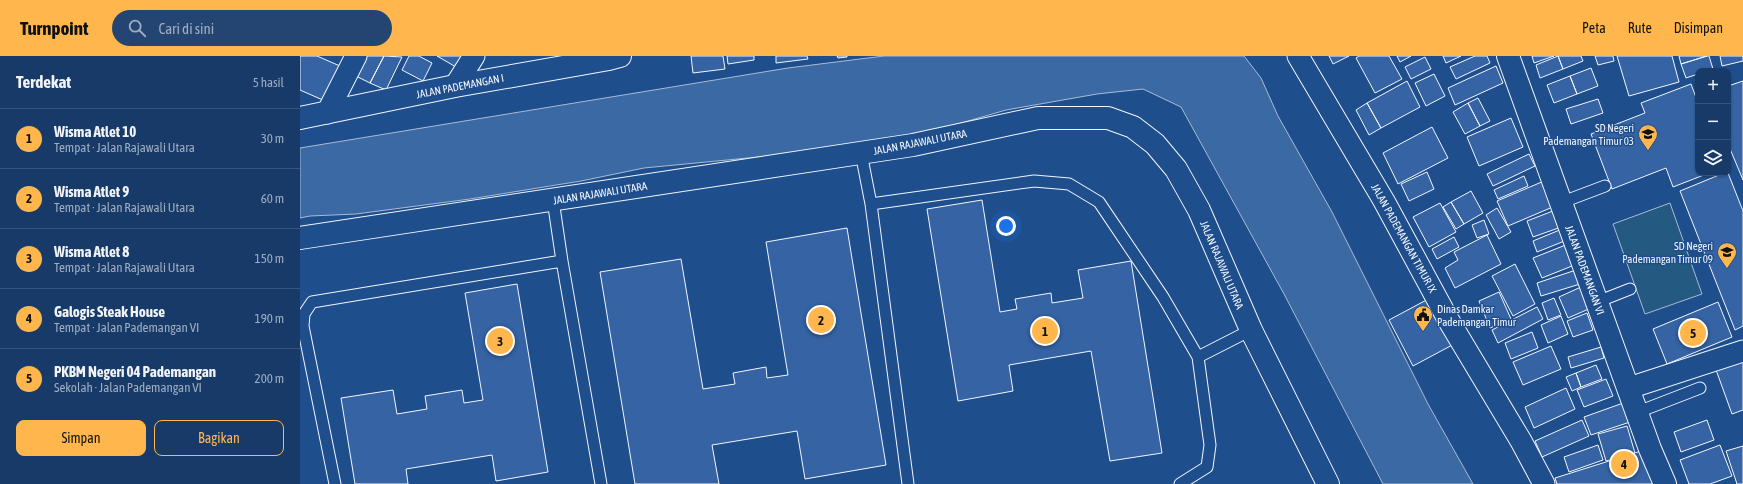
<!DOCTYPE html>
<html lang="id">
<head>
<meta charset="utf-8">
<style>
	body { margin:0; font-family:"Asap Condensed",sans-serif; background:#244571; color:#f1f3f6 }
	.controls { position:absolute; right:12px; top:12px; display:grid; overflow:hidden; border-radius:8px; box-shadow:0 1px 3px #0004 }
	.controls button { width:36px; height:36px; display:grid; place-items:center; padding:0; border:0; border-bottom:1px solid #36547d; background:#173a69; color:#f1f3f6; font:20px sans-serif }
	.you { position:absolute; left:706px; top:170px; width:14px; height:14px; margin:-10px; border:3px solid #fff; border-radius:50%; background:#1a73e8; box-shadow:0 0 0 6px #1a73e833 }
	.badge { display:grid; place-items:center; width:26px; height:26px; border-radius:50%; background:#ffb74d; color:#111; font-size:13px; font-weight:700 }
	.pin { position:absolute; translate:-50% -50%; border:2px solid #fff; box-shadow:0 1px 4px #0006 }
	.list { margin:0; padding:0; list-style:none }
	h2 { display:flex; justify-content:space-between; align-items:center; height:52px; margin:0; padding:0 16px; font-size:17px }
	h2 small { font-size:13px; font-weight:400; color:#9eadc0 }
	.list li { display:grid; grid-template-columns:26px 1fr auto; gap:12px; align-items:center; box-sizing:border-box; height:60px; padding:0 16px; border-top:1px solid #36547d }
	.list b { display:block; font-size:15px; white-space:nowrap }
	.list p { margin:0; font-size:13px; white-space:nowrap; color:#9eadc0 }
	.list em { font-size:13px; font-style:normal; color:#9eadc0 }
	.actions { display:flex; gap:8px; padding:12px 16px }
	.actions a { flex:1; padding:9px 0; border:1px solid #ffb74d; border-radius:8px; text-align:center; font-size:14px; color:#ffb74d }
	.actions .main { background:#ffb74d; color:#111 }
	.icon { flex:none; width:22px; height:22px; fill:none; stroke:currentColor; stroke-width:2; stroke-linecap:round; stroke-linejoin:round }
	.map { position:relative; flex:none; width:1443px; height:428px; overflow:hidden }
	header { display:flex; align-items:center; gap:24px; box-sizing:border-box; height:56px; padding:0 20px; background:#ffb74d; color:#111 }
	header strong { font-size:19px }
	nav { display:flex; gap:22px; margin-inline-start:auto; font-size:14px }
	.search { width:280px; height:36px; background:#244571; display:flex; align-items:center; gap:10px; box-sizing:border-box; padding:0 14px; border-radius:22px; color:#9eadc0; font-size:15px }
	main { display:flex }
	aside { flex:1; background:#173a69 }
	.map>svg:first-child { display:block }
	.green { fill:#245a82; stroke:#a8bbd7 }
	.water { fill:#3b69a3; stroke:#a8bbd7 }
	.building { fill:#3563a3; stroke:#f2f6ff }
	.lines { fill:none; stroke-linecap:round; stroke-linejoin:round }
	.service-casing { stroke:#f2f6ff; stroke-width:13 }
	.minor-casing { stroke:#f2f6ff; stroke-width:23 }
	.tertiary-casing { stroke:#f2f6ff; stroke-width:24 }
	.service { stroke:#1f4e8c; stroke-width:11 }
	.minor { stroke:#1f4e8c; stroke-width:21 }
	.tertiary { stroke:#1f4e8c; stroke-width:22 }
	.labels { text-anchor:middle; dominant-baseline:central; stroke-width:3; stroke-linejoin:round; paint-order:stroke }
	.street-label { font-size:11px; fill:#f2f6ff; stroke:#1f4e8c }
	.poi-label { font-size:11px; fill:#f2f6ff; stroke:#1f4e8c; text-anchor:end }
</style>
</head>
<body>
<header>
<strong>Turnpoint</strong>
<div class="search"><svg class="icon" aria-label="search" viewBox="0 0 24 24"><circle cx="10" cy="10" r="6"/><path d="M15 15l6 6"/></svg>Cari di sini</div>
<nav><a>Peta</a><a>Rute</a><a>Disimpan</a></nav>
</header>
<main>
<aside>
<h2>Terdekat<small>5 hasil</small></h2>
<ul class="list">
<li><span class="badge">1</span><div><b>Wisma Atlet 10</b><p>Tempat · Jalan Rajawali Utara</p></div><em>30 m</em></li>
<li><span class="badge">2</span><div><b>Wisma Atlet 9</b><p>Tempat · Jalan Rajawali Utara</p></div><em>60 m</em></li>
<li><span class="badge">3</span><div><b>Wisma Atlet 8</b><p>Tempat · Jalan Rajawali Utara</p></div><em>150 m</em></li>
<li><span class="badge">4</span><div><b>Galogis Steak House</b><p>Tempat · Jalan Pademangan VI</p></div><em>190 m</em></li>
<li><span class="badge">5</span><div><b>PKBM Negeri 04 Pademangan</b><p>Sekolah · Jalan Pademangan VI</p></div><em>200 m</em></li>
</ul>
<div class="actions"><a class="main">Simpan</a><a>Bagikan</a></div>
</aside>
<div class="map">
<svg width="1443" height="428" viewBox="0 0 1443 428">
	<rect width="100%" height="100%" fill="#1f4e8c"/>
	<path class="green" d="M1370,147L1402,238L1345,258L1313,168Z"/>
	<path class="water" d="M584,0H944L961,22L978,60L1032,156L1128,348L1173,428H1083L984,238L881,51L843,33L797,38L706,54L599,85L479,99L344,112L281,125L170,143L56,158L10,160L0,162V92L488,12Z"/>
	<path class="building" d="M0,0H17L40,10L25,45L0,34Z
		M65,0H84L70,27L56,20Z
		M84,0L102,1L86,34L70,27Z
		M109,0H119L132,7L123,25L102,14Z
		M137,0H162L156,11Z
		M391,0H423L425,13L393,17Z
		M427,0H454V4L428,8Z
		M476,0H507L508,3L476,7Z
		M537,0H547V1L538,2Z
		M1029,0H1049L1033,8Z
		M1059,0H1089L1102,23L1075,37L1056,2Z
		M1097,0H1111L1100,6Z
		M1143,0H1161L1146,7Z
		M1175,0H1187L1190,7L1156,23L1150,11Z
		M1232,0H1254L1234,7Z
		M1258,0L1263,13L1240,22L1236,9Z
		M1258,0H1281L1283,5L1263,13Z
		M1295,0H1313L1314,5L1298,9Z
		M1317,0H1372L1379,26L1329,40Z
		M1379,0H1407L1381,8Z
		M1407,0H1409L1413,13L1406,15H1398V18L1386,22L1381,8Z
		M1420,0H1443V5L1422,10Z
		M1125,1L1131,13L1111,23L1105,11Z
		M1196,10L1203,27L1155,49L1148,32Z
		M1291,12L1298,30L1277,38L1270,20Z
		M1134,18L1145,40L1126,50L1115,27Z
		M1270,20L1277,38L1254,47L1247,29Z
		M1107,25L1120,51L1081,72L1067,47Z
		M1443,25V124L1428,88V30Z
		M1391,28L1398,47V117H1409L1373,131L1366,112L1312,133L1291,78L1345,57L1341,47Z
		M1178,42L1190,65L1180,70L1168,47Z
		M1298,43L1303,57L1271,68L1266,53Z
		M1067,47L1081,72L1069,79L1056,54Z
		M1168,47L1180,70L1165,78L1153,56Z
		M1211,62L1223,91L1179,110L1167,81Z
		M1132,71L1148,102L1098,128L1083,97Z
		M1229,98L1235,110L1193,130L1187,118Z
		M1127,116L1134,133L1109,145L1101,128Z
		M1424,117H1428L1443,155V270L1435,274L1380,135Z
		M1224,120L1228,130L1198,143L1194,134Z
		M1244,125L1255,150L1208,170L1197,145Z
		M1171,135L1183,157L1164,168L1151,146Z
		M682,144L700,256L717,253L715,243L751,237L752,247L783,242L778,214L831,205L862,397L810,405L791,295L709,309L713,335L658,345L627,153Z
		M1151,146L1164,168L1156,173L1143,151Z
		M1140,147L1156,176L1129,191L1113,161Z
		M1197,152L1211,176L1199,183L1186,159Z
		M1258,153L1264,170L1233,181L1227,165Z
		M1184,164L1189,178L1177,182L1172,169Z
		M547,172L586,409L505,423L497,375L412,389L419,428H335L300,216L381,203L403,333L435,328L433,317L466,311L467,322L488,319L466,186Z
		M1262,173L1267,184L1237,196L1233,185Z
		M1187,179L1201,208L1155,232L1145,212L1158,204L1154,196Z
		M1154,181L1159,191L1137,203L1132,193Z
		M1268,188L1277,208L1242,222L1233,202Z
		M1215,208L1235,248L1213,260L1192,220Z
		M1276,214L1280,228L1241,240L1237,227Z
		M217,228L248,416L196,425L192,399L106,413L108,428H55L41,342L93,334L97,358L127,353L125,340L162,334L164,347L183,344L165,237Z
		M1281,231L1291,252L1268,262L1259,241Z
		M1199,236L1211,263L1190,272L1179,245Z
		M1132,241L1156,287L1113,310L1089,264Z
		M1254,242L1261,259L1248,264L1242,247Z
		M1418,246L1432,281L1367,308L1353,273Z
		M1237,251L1243,263L1198,287L1192,274Z
		M1287,257L1293,274L1273,281L1267,265Z
		M1261,260L1268,278L1248,287L1241,269Z
		M1232,276L1238,292L1211,303L1205,287Z
		M1251,290L1261,313L1223,329L1213,306Z
		M1301,291L1304,302L1271,312L1268,301Z
		M1443,300V354L1432,358L1415,311Z
		M1296,309L1302,323L1281,331L1276,317Z
		M1276,317L1281,331L1272,335L1266,321Z
		M1306,323L1313,340L1284,351L1277,334Z
		M1266,332L1275,353L1234,372L1225,351Z
		M1326,346L1333,365L1291,379L1284,361Z
		M1282,364L1289,380L1242,401L1235,385Z
		M1407,364L1414,384L1381,396L1374,376Z
		M1327,370L1335,397L1306,405L1298,378Z
		M1298,389L1303,404L1269,416L1264,401Z
		M1420,389L1432,420L1410,428H1389L1380,404Z
		M1443,390V428H1437L1426,395Z
		M1344,394L1355,428H1257L1255,422Z"/>
	<g class="lines">
		<g class="service-casing">
			<path id="service" d="M561,97L571,148L608,428
				M1260,147L1305,130
				M571,148L734,125L769,128L799,146L863,241L898,301L910,389L907,411L880,428
				M262,205L301,428
				M1297,246L1330,233
				M898,301L951,274
				M1338,356L1400,332
				M35,428L3,270L4,258L12,246L262,205L253,144"/>
		</g>
		<g class="minor-casing">
			<path id="minor" d="M998,0L1084,145L1149,265L1221,385L1244,428
				M155,30L174,0
				M27,57L56,0
				M1329,332L1443,295"/>
		</g>
		<g class="tertiary-casing">
			<path id="tertiary" d="M1208,0L1350,393L1365,428
				M0,62L155,30L309,3L320,0
				M0,182L613,89L738,62H808L833,71L855,88L876,113L899,154L951,274L1028,428"/>
		</g>
		<use href="#service" class="service"/>
		<use href="#minor" class="minor"/>
		<use href="#tertiary" class="tertiary"/>
	</g>
	<defs>
		<g id="school-pin" transform="scale(1)"><path d="M0 17L-7.5 6A9.5 9.5 0 1 1 7.5 6Z" fill="#ffb74d" stroke="#1f4e8c"/><path d="M0-5L7-2L0 1L-7-2ZM-4 1L0 2.5L4 1V4Q0 6-4 4Z" fill="#111"/></g>
		<g id="civic-pin" transform="scale(1)"><path d="M0 17L-7.5 6A9.5 9.5 0 1 1 7.5 6Z" fill="#ffb74d" stroke="#1f4e8c"/><path d="M-.6-6.5H3V-4.5H.6V-3L4-1V1h2V6H-6V1h2V-1L-.6-3ZM-1.2 2.5V6h2.4V2.5Z" fill="#111"/></g>
	</defs>
	<g fill-rule="evenodd">
		<use href="#school-pin" x="1348" y="78"/>
		<use href="#school-pin" x="1427" y="196"/>
		<use href="#civic-pin" x="1123" y="259"/>
	</g>
	<g class="labels">
		<g class="street-label">
			<text transform="translate(160 30) rotate(-11)">JALAN PADEMANGAN I</text>
			<text transform="translate(620 86) rotate(-11)">JALAN RAJAWALI UTARA</text>
			<text transform="translate(300 137) rotate(-9)">JALAN RAJAWALI UTARA</text>
			<text transform="translate(1104 182) rotate(61)">JALAN PADEMANGAN TIMUR IX</text>
			<text transform="translate(922 209) rotate(67)">JALAN RAJAWALI UTARA</text>
			<text transform="translate(1285 214) rotate(70)">JALAN PADEMANGAN VI</text>
		</g>
		<g class="poi-label">
			<text x="1334" y="72">SD Negeri<tspan x="1334" dy="13">Pademangan Timur 03</tspan></text>
			<text x="1413" y="190">SD Negeri<tspan x="1413" dy="13">Pademangan Timur 09</tspan></text>
			<text x="1137" y="253" text-anchor="start">Dinas Damkar<tspan x="1137" dy="13">Pademangan Timur</tspan></text>
		</g>
	</g>
</svg>
<div class="controls">
<button>+</button>
<button>−</button>
<button><svg class="icon" aria-label="layers" viewBox="0 0 24 24"><path d="M12 4l9 5-9 5-9-5zM3 14l9 5 9-5"/></svg></button>
</div>
<div class="you"></div>
<div class="pin badge" style="left:745px;top:275px">1</div>
<div class="pin badge" style="left:521px;top:264px">2</div>
<div class="pin badge" style="left:200px;top:285px">3</div>
<div class="pin badge" style="left:1324px;top:408px">4</div>
<div class="pin badge" style="left:1393px;top:277px">5</div>
</div>
</main>
</body>
</html>
